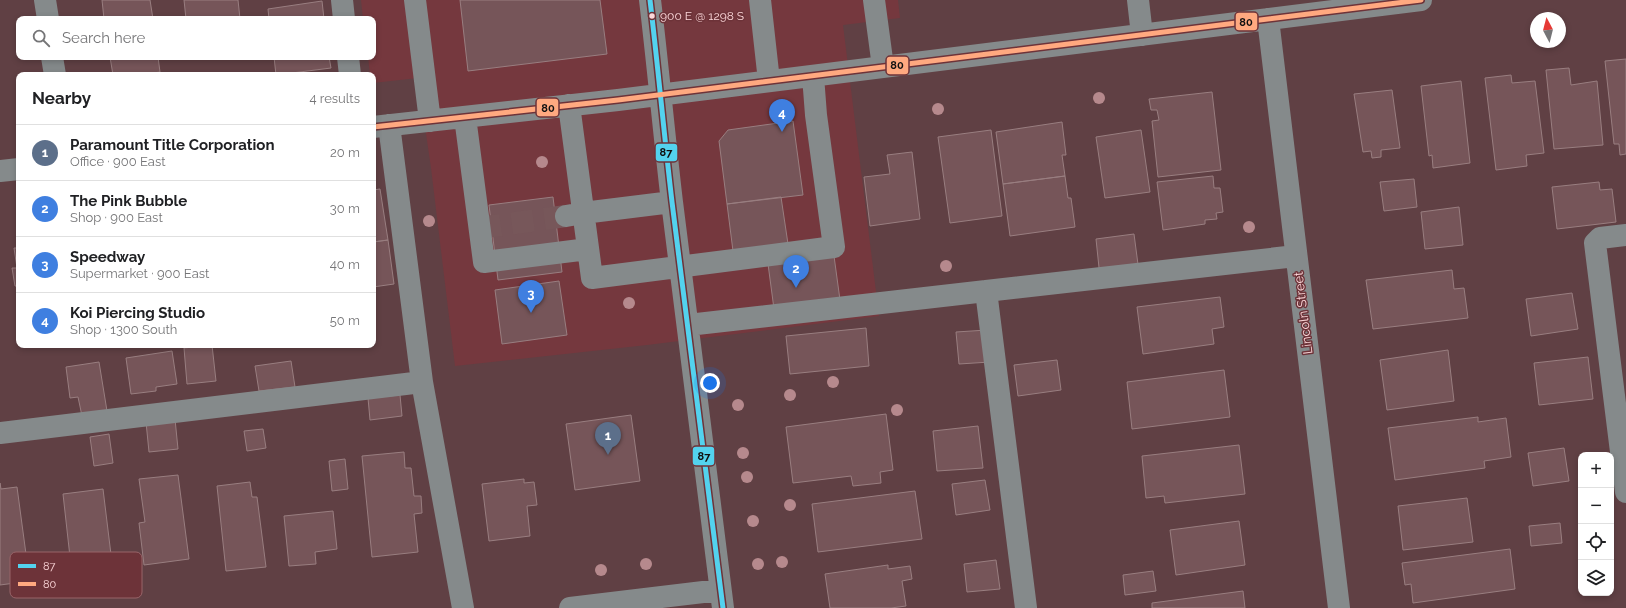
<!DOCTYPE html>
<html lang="en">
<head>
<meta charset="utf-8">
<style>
	body { margin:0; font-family:Raleway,sans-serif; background:#f6f6f6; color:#202124 }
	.controls { position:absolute; right:12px; bottom:12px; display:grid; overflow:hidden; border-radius:8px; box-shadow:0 2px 6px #0003 }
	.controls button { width:36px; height:36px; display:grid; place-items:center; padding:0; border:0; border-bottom:1px solid #e0e0e0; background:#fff; color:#202124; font:20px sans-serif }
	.compass { position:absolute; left:1530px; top:12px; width:36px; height:36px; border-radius:50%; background:#fff; box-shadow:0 2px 6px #0003; rotate:353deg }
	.you { position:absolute; left:710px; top:383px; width:14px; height:14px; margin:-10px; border:3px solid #fff; border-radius:50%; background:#1a73e8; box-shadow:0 0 0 6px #1a73e833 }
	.badge { display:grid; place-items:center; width:26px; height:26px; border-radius:50%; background:#111827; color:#fff; font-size:13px; font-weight:700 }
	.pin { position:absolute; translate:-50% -33px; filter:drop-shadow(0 1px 2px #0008) }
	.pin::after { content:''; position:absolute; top:21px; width:14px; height:12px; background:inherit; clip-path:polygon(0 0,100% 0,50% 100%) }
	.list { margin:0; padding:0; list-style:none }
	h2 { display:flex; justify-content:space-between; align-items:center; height:52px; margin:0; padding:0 16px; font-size:17px }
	h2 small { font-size:13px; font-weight:400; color:#757577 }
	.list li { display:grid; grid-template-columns:26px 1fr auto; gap:12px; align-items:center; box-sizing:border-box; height:56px; padding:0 16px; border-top:1px solid #e0e0e0 }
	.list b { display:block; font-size:15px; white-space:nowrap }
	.list p { margin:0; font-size:13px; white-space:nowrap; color:#757577 }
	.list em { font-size:13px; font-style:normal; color:#757577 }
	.icon { flex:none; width:22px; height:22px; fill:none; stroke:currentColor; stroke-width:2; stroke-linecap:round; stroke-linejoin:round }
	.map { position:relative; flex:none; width:1626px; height:608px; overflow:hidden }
	.search { position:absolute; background:#fff; box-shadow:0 2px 6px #0003; left:16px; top:16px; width:360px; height:44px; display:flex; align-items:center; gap:10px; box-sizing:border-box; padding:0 14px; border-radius:8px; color:#757577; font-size:15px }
	.panel { position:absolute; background:#fff; box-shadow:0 2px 6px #0003; left:16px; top:72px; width:360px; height:276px; border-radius:8px }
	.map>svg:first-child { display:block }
	.built { fill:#75383e }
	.building { fill:#765559; stroke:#997e80 }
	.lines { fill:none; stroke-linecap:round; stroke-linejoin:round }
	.minor-tunnel { stroke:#77575a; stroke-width:22; stroke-dasharray:22 11; stroke-linecap:butt }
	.minor { stroke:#858a8b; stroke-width:22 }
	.bus-1-casing { stroke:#6d3339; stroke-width:8 }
	.bus-2-casing { stroke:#6d3339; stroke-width:8 }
	.bus-1 { stroke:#53d2ee; stroke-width:5 }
	.bus-2 { stroke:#ffa980; stroke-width:5 }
	.tree { fill:#b6898d }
	.bus-dot { fill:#fcd7d9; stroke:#6d3339; stroke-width:1.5 }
	.labels { text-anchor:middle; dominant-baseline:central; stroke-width:3; stroke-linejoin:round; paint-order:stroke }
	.bus-label { font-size:12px; fill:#fcd7d9; stroke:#6d3339; text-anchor:start }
	.street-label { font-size:13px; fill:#fcd7d9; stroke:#6d3339 }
	.key { fill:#6d3339; stroke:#986469; stroke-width:1 }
	.key-label { font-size:11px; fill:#fcd7d9 }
	.line-badge { stroke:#6d3339; stroke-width:1.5 }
	.pale-badge-label { font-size:11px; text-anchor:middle; font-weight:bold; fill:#111 }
</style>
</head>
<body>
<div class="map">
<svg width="1626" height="608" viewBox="0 0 1626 608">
	<rect width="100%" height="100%" fill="#604044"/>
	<path class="built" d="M361,0H898L900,18L843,25L879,316L647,345L455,366L431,168L418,78L373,83V75H370L368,57H373V19H363Z"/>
	<path class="building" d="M102,0H150L153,19H104Z
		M184,0H238L240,19H186Z
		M460,0H600L607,54L468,71Z
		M322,1L324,19H269L268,9Z
		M110,57H158L160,72L153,73V75H113Z
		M191,57H206L191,59Z
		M274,57H329L331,68L276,75Z
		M1626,59V154L1620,155L1619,144H1614L1605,61Z
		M1569,68L1571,85L1597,81L1603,145L1554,149L1546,70Z
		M1511,75L1512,83L1535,81L1544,153L1526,155L1527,166L1496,170L1485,78Z
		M1461,81L1470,163L1433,168L1432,155L1429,156L1421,86Z
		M1392,90L1400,148L1381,150V157L1372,158L1371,151L1363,152L1354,94Z
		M1212,92L1221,170L1158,177L1152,121L1159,120L1157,110H1151L1149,99Z
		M793,121L803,195L727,204L719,141L728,130Z
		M1062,122L1066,155H1062L1065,176L1003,184L996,132Z
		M991,130L1002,216L950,223L938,137Z
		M1141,130L1150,192L1105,198L1096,137Z
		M912,152L920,219L870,226L864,177L890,174L887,155Z
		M1065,176L1068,198H1071L1075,227L1010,236L1003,184Z
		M1213,176L1214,188H1220L1223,212L1216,213L1217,219L1205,220V224L1163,230L1157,182Z
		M1414,179L1417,207L1384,211L1380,182Z
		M1599,182L1600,190L1612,189L1616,222L1557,229L1552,187Z
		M380,189L388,240L373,242V190Z
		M553,197L562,272L498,280L489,205Z
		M781,197L788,244L733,251L727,204Z
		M1459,207L1463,245L1425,249L1421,212Z
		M1134,234L1139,272L1100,277L1096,239Z
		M388,240L394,284L373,287V242Z
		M14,248H19V290L18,286H15L12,268H17Z
		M834,256L840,300L774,309L768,264Z
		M1452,270L1454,289L1464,288L1468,318L1373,329L1366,280Z
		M559,281L567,335L502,344L495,290Z
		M1572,293L1578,329L1531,336L1526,299Z
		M1220,297L1224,327L1212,329L1214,344L1143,354L1137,307Z
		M866,328L869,366L790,374L786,336Z
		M987,330L990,362L959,364L956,332Z
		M212,345L216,381L187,384L184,348Z
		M1448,350L1454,401L1387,410L1380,360Z
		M172,351L177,384L156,387V391L131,394L126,358Z
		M1588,357L1593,399L1539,405L1534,363Z
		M1057,360L1061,390L1018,396L1014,365Z
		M291,361L295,387L259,391L255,366Z
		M99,362L107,411L82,416L78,397L70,398L66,367Z
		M1224,370L1230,417L1132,429L1127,382Z
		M400,395L402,416L370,420L368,398Z
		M886,414L893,470L880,472L881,483L853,486L851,476L793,483L786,427Z
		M631,415L640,481L575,490L566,424Z
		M1478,417V422L1506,418L1511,457L1484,461L1485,468L1395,480L1388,428Z
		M175,419L178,449L149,452L146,422Z
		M978,426L983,468L937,471L933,431Z
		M263,429L266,448L247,451L244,431Z
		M109,434L113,463L94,466L90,437Z
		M1239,445L1245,494L1165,503L1164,496L1146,498L1142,456Z
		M1564,448L1569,481L1533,486L1528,453Z
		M404,452L405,468H411L414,496H421L422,513L414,514L418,552L372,557L362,456Z
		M345,459L348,489L332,491L329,461Z
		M178,475L189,559L144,565L139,523L145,522L139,479Z
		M524,479V483L534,482L537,505L527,506L530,536L489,541L482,484Z
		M985,480L990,510L956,515L952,484Z
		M250,482L252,497H257L266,567L226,571L217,486Z
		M0,483L1,489L17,487L28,569L14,571L15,583L0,585Z
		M103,489L113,571L72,575L63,494Z
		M915,491L922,539L818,552L812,504Z
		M1467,498L1473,542L1403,550L1398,506Z
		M333,511L337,549L315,552L316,564L289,566L284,516Z
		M1239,521L1245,565L1176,575L1170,530Z
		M1560,523L1562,543L1531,546L1529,526Z
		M1510,549L1515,589L1413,603L1411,584L1405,585L1402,563Z
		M996,560L1000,589L967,592L964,564Z
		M888,565V569L910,566L912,579L902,581L906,606L891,608H830L825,574Z
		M1153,571L1156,591L1125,595L1123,575Z
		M1243,591L1245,608H1152V603Z"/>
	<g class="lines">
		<path class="minor-tunnel" d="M479,228L566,216"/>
		<path class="minor" d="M45,0L48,19
			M342,0L344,19
			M415,0L430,121
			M650,0C658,67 664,134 672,202L723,608
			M760,0L769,81
			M874,0L883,67
			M1138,0L1142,35
			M1268,19L1339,608
			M52,57L55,75
			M348,57L350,75
			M569,105L592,278L834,247L816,115L813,76
			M465,117L484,262L588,249
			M389,125L422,382L463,608
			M373,127L618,100L1421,0
			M0,171L19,169
			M566,216L583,213L672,202
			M1626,235L1600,238L1595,243L1626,492
			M688,325L986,291
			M0,433L422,382
			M570,608L720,590
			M1026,608L986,291L1296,256"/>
		<g class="bus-1-casing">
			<path id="bus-1" d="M650,0C658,67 664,134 672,202L723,608"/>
		</g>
		<g class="bus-2-casing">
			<path id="bus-2" d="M373,127L618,100L1421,0"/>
		</g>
		<use href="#bus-1" class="bus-1"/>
		<use href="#bus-2" class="bus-2"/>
	</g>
	<g class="tree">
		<circle cx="1099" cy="98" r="6"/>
		<circle cx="938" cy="109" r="6"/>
		<circle cx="542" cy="162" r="6"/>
		<circle cx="429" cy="221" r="6"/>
		<circle cx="1249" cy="227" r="6"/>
		<circle cx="946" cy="266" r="6"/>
		<circle cx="629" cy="303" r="6"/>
		<circle cx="833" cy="382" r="6"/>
		<circle cx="790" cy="395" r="6"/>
		<circle cx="738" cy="405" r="6"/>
		<circle cx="897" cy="410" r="6"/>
		<circle cx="743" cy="453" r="6"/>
		<circle cx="747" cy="477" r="6"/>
		<circle cx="790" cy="505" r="6"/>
		<circle cx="753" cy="521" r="6"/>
		<circle cx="782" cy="562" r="6"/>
		<circle cx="646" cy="564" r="6"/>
		<circle cx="758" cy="564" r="6"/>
		<circle cx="601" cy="570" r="6"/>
	</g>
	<circle class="bus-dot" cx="652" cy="16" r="3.5"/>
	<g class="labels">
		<g class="bus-label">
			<text x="660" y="16">900 E @ 1298 S</text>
		</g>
		<g class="street-label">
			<text transform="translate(1303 313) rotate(-97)">Lincoln Street</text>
		</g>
	</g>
	<rect x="10" y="552" width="132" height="46" rx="6" class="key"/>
	<rect x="18" y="564" width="18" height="4" fill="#53d2ee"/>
	<rect x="18" y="582" width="18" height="4" fill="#ffa980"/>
	<g class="key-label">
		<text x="43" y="570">87</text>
		<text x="43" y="588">80</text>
	</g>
	<g class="line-badge">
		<rect x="1235" y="12" width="23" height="19" rx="4" fill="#ffa980"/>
		<rect x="886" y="56" width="23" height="19" rx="4" fill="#ffa980"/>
		<rect x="536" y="98" width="23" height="19" rx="4" fill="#ffa980"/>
		<rect x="655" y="143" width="23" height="19" rx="4" fill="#53d2ee"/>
		<rect x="692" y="446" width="23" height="20" rx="4" fill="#53d2ee"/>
	</g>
	<g class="pale-badge-label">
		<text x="1246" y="26">80</text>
		<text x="897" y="69">80</text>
		<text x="548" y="112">80</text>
		<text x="666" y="156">87</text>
		<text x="704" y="460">87</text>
	</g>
</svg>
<div class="controls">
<button>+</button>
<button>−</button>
<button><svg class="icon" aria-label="locate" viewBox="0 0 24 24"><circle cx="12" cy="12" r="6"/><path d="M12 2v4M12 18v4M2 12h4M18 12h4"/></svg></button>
<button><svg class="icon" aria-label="layers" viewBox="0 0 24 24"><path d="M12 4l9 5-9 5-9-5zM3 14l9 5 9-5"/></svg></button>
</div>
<svg class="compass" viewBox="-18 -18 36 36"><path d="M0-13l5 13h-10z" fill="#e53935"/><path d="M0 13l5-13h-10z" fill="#757577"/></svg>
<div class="you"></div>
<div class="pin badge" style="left:608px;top:455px;background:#5c6f8a">1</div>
<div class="pin badge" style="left:796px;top:288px;background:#3f7fe0">2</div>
<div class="pin badge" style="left:531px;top:313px;background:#3f7fe0">3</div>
<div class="pin badge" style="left:782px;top:132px;background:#3f7fe0">4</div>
<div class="search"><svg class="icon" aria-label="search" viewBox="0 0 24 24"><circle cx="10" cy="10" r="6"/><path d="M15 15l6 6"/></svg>Search here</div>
<section class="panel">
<h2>Nearby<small>4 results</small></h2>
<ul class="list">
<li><span class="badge" style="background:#5c6f8a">1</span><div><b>Paramount Title Corporation</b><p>Office · 900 East</p></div><em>20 m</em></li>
<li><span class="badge" style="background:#3f7fe0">2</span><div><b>The Pink Bubble</b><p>Shop · 900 East</p></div><em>30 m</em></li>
<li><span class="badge" style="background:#3f7fe0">3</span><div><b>Speedway</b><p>Supermarket · 900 East</p></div><em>40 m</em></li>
<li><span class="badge" style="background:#3f7fe0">4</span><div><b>Koi Piercing Studio</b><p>Shop · 1300 South</p></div><em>50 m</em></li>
</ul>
</section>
</div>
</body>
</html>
